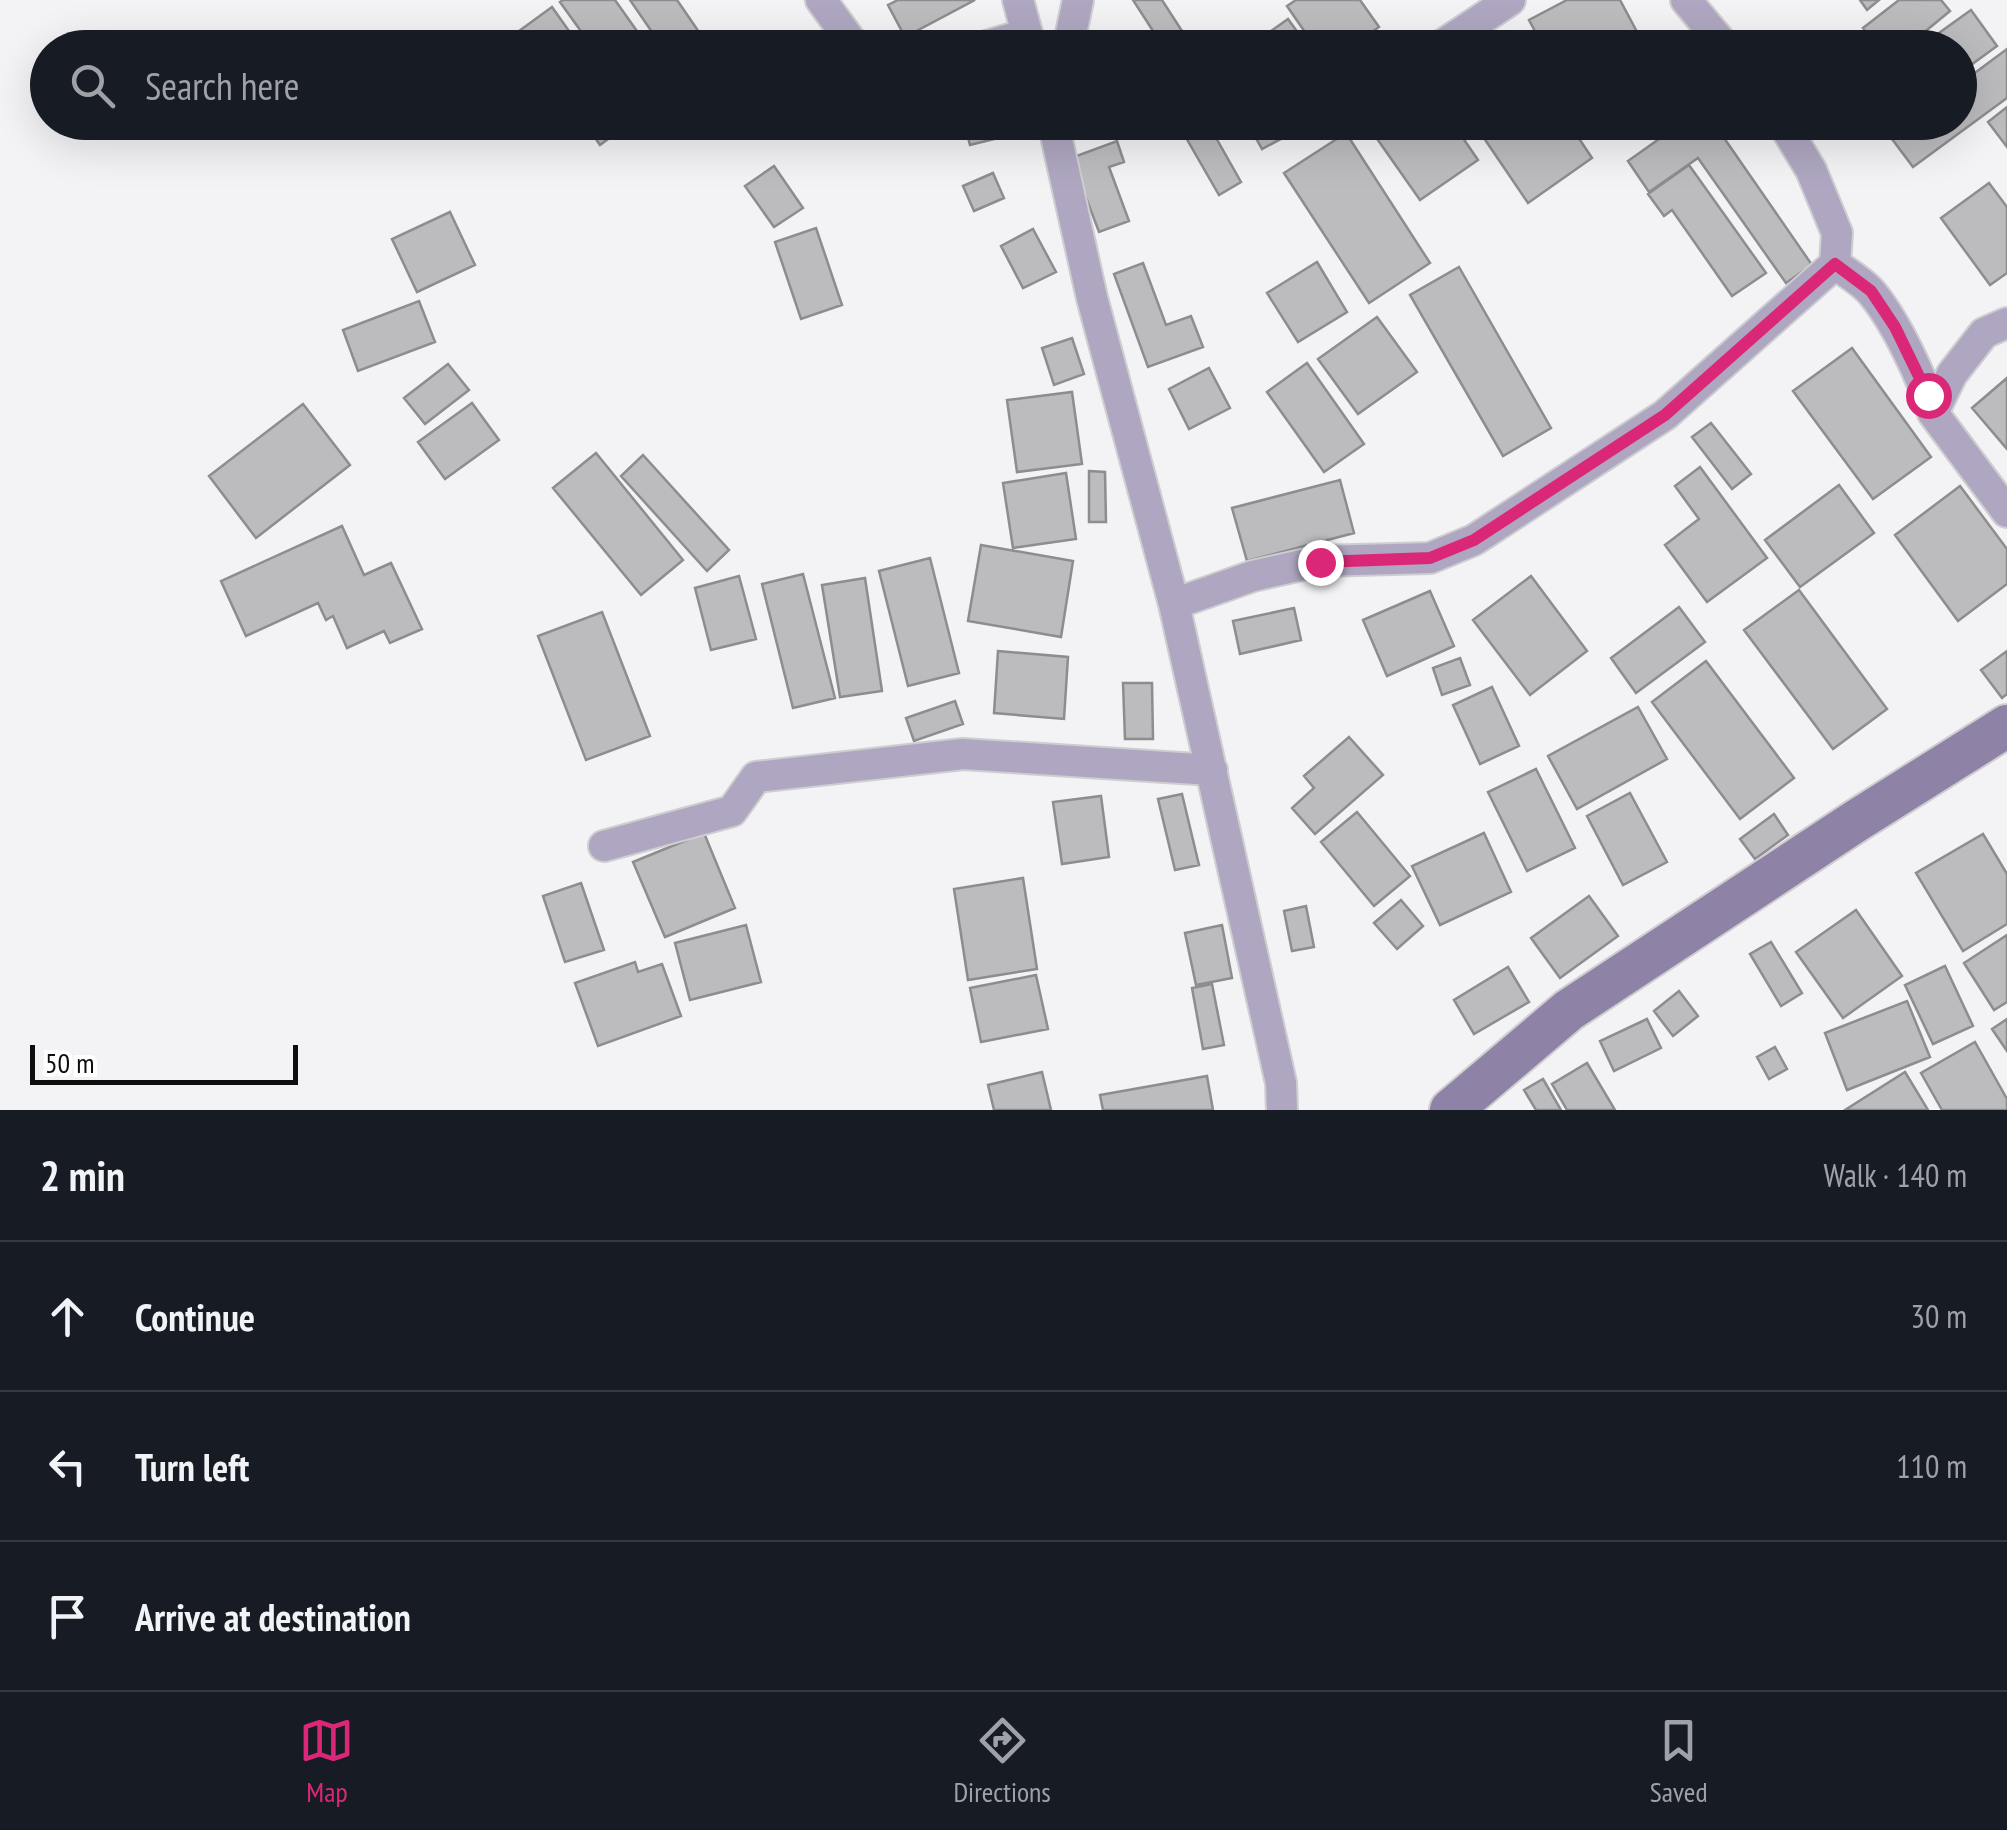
<!DOCTYPE html>
<html lang="en">
<head>
<meta charset="utf-8">
<style>
	body { margin:0; font-family:"PT Sans Narrow",sans-serif; background:#242831; color:#f1f3f6 }
	.scale { position:absolute; left:30px; bottom:25px; width:268px; box-sizing:border-box; padding-left:10px; border:5px solid #0e0e0f; border-top:0; font-size:28px; line-height:35px; white-space:nowrap; color:#0e0e0f; -webkit-text-stroke:8px #fff; paint-order:stroke }
	.stop { position:absolute; width:30px; height:30px; margin:-22px; border:8px solid #db2777; border-radius:50%; background:#fff }
	.stop.end { background:#db2777; border-color:#fff; box-shadow:0 2px 10px #0008 }
	.list { margin:0; padding:0; list-style:none }
	h2 { display:flex; justify-content:space-between; align-items:center; height:130px; margin:0; padding:0 40px; font-size:42px }
	h2 small { font-size:32px; font-weight:400; color:#9ea1a6 }
	.list li { display:grid; grid-template-columns:65px 1fr auto; gap:30px; align-items:center; box-sizing:border-box; height:150px; padding:0 40px; border-top:2px solid #363941 }
	.list b { display:block; font-size:38px; white-space:nowrap }
	.list em { font-size:32px; font-style:normal; color:#9ea1a6 }
	.icon { flex:none; width:55px; height:55px; fill:none; stroke:currentColor; stroke-width:2; stroke-linecap:round; stroke-linejoin:round }
	.map { position:relative; flex:none; width:2007px; height:1110px; overflow:hidden }
	.search { position:absolute; background:#171b24; box-shadow:0 10px 40px #0002; left:30px; right:30px; top:30px; height:110px; display:flex; align-items:center; gap:25px; box-sizing:border-box; padding:0 35px; border-radius:55px; color:#9ea1a6; font-size:38px }
	.sheet { height:580px; background:#171b24 }
	nav { display:flex; justify-content:space-around; align-items:center; box-sizing:border-box; height:140px; border-top:2px solid #363941; background:#171b24; font-size:28px; color:#9ea1a6 }
	nav a { display:grid; justify-items:center; gap:5px }
	nav .on { color:#db2777 }
	.map>svg:first-child { display:block }
	.building { fill:#bcbbbe; stroke:#8d8c8f; stroke-width:2.5 }
	.lines { fill:none; stroke-linecap:round; stroke-linejoin:round }
	.street-casing { stroke:#ceced0; stroke-width:34 }
	.secondary-casing { stroke:#ceced0; stroke-width:46 }
	.street { stroke:#afa7c1; stroke-width:30 }
	.secondary { stroke:#8e82a7; stroke-width:42 }
	.route { stroke:#db2777; stroke-width:12 }
</style>
</head>
<body>
<div class="map">
<svg width="2007" height="1110" viewBox="0 0 2007 1110">
	<rect width="100%" height="100%" fill="#f3f2f5"/>
	<path class="building" d="M563,0H615L644,41L635,48H593L560,2Z
		M630,0H677L701,35L683,48H663Z
		M898,0H975L905,37L888,5Z
		M1133,0H1162L1193,48H1164Z
		M1296,0H1360L1379,27L1349,48H1316L1287,6Z
		M1567,0H1620L1636,30L1603,48H1544L1529,20Z
		M1860,0H1879L1867,10Z
		M1899,0H1941L1950,11L1905,48H1879L1863,28Z
		M552,7L581,48H531L519,31Z
		M1971,10L1997,46L1960,73V48H1918Z
		M1288,19L1309,48H1247Z
		M2007,49V98L1913,167L1889,135L1906,122H1960V84Z
		M2007,107V147L1988,122Z
		M584,122H631L600,145Z
		M964,122H1003L1006,136L970,145Z
		M1177,122H1207L1241,182L1219,195Z
		M1247,122H1308L1309,124L1262,149Z
		M1387,122H1452L1478,160L1420,200L1373,133Z
		M1473,122H1568L1592,158L1528,203Z
		M1683,122H1713L1812,265L1786,283L1698,158L1649,192L1628,161Z
		M1830,122H1851L1838,132Z
		M1346,133L1430,263L1369,303L1284,173Z
		M1117,141L1124,162L1109,167L1129,221L1099,232L1071,158Z
		M1689,165L1766,273L1732,296L1672,210L1664,216L1648,194Z
		M774,166L803,208L774,227L745,186Z
		M993,173L1004,198L974,211L963,186Z
		M1989,183L2007,207V273L1990,285L1941,218Z
		M450,212L475,265L417,292L392,239Z
		M816,228L842,305L801,319L775,242Z
		M1033,229L1056,272L1023,288L1001,246Z
		M1317,262L1347,312L1298,342L1267,293Z
		M1143,263L1166,325L1191,316L1203,347L1148,367L1114,274Z
		M1459,267L1551,428L1503,456L1410,295Z
		M419,301L435,342L358,371L343,330Z
		M1377,317L1417,372L1358,414L1318,359Z
		M1072,338L1084,374L1054,385L1042,348Z
		M1852,348L1931,457L1873,499L1793,391Z
		M1307,363L1364,444L1324,472L1267,392Z
		M448,364L469,390L425,424L404,398Z
		M1209,368L1230,408L1189,429L1169,389Z
		M2007,378V449L1972,408Z
		M1072,392L1082,464L1017,472L1007,400Z
		M472,403L499,440L445,479L418,442Z
		M303,404L350,465L256,538L209,476Z
		M1711,423L1751,474L1732,489L1692,437Z
		M596,453L683,560L641,595L553,488Z
		M643,455L729,550L707,571L621,476Z
		M1700,467L1767,558L1707,602L1665,545L1699,519L1675,486Z
		M1089,471L1105,472L1106,522H1089Z
		M1066,473L1076,539L1013,548L1003,483Z
		M1340,480L1354,533L1247,561L1232,508Z
		M1839,485L1874,533L1800,587L1765,540Z
		M1960,486L2007,549V584L1958,621L1895,535Z
		M342,526L364,575L391,563L422,629L390,643L384,631L347,648L333,616L326,620L318,603L246,636L221,581Z
		M981,545L1073,561L1061,637L968,621Z
		M930,558L959,673L908,686L879,571Z
		M803,574L835,698L793,708L762,584Z
		M739,576L756,639L711,650L695,588Z
		M1531,576L1587,651L1530,695L1473,620Z
		M865,578L882,691L840,697L822,585Z
		M1799,590L1887,709L1833,749L1744,630Z
		M1430,591L1454,646L1387,676L1363,620Z
		M1679,607L1705,642L1636,693L1611,658Z
		M1294,608L1301,640L1240,654L1233,621Z
		M602,612L650,736L586,760L538,636Z
		M998,651L1068,657L1064,719L994,713Z
		M2007,651V694L2002,698L1981,670Z
		M1460,658L1470,685L1442,695L1433,668Z
		M1706,661L1794,778L1740,819L1652,702Z
		M1123,683H1152L1153,739H1125Z
		M1492,687L1519,746L1480,764L1453,705Z
		M955,701L963,724L914,741L906,718Z
		M1638,707L1667,759L1577,809L1548,756Z
		M1349,737L1383,775L1315,834L1292,808L1314,788L1304,776Z
		M1536,769L1575,848L1527,871L1488,792Z
		M1630,793L1667,862L1623,885L1587,816Z
		M1182,794L1199,865L1175,870L1158,799Z
		M1101,796L1109,857L1062,864L1053,802Z
		M1357,812L1410,876L1374,906L1321,842Z
		M1774,814L1788,835L1755,859L1740,839Z
		M704,833L735,908L665,937L633,862Z
		M1484,833L1511,892L1440,925L1412,866Z
		M1983,834L2007,874V924L1963,951L1916,873Z
		M1023,878L1037,969L968,980L954,889Z
		M581,883L604,950L565,962L543,896Z
		M1589,896L1618,936L1560,978L1531,938Z
		M1401,900L1423,926L1397,949L1374,923Z
		M1306,906L1314,947L1292,951L1284,911Z
		M1856,910L1902,976L1843,1018L1796,952Z
		M746,925L761,982L690,1000L675,943Z
		M1222,925L1232,978L1196,985L1185,933Z
		M2007,935V1002L1994,1010L1964,963Z
		M1771,942L1802,993L1781,1006L1750,954Z
		M635,962L638,972L662,964L681,1016L598,1046L575,983Z
		M1945,966L1973,1026L1933,1044L1905,985Z
		M1508,967L1529,1002L1474,1034L1454,1000Z
		M1036,975L1048,1029L981,1042L970,988Z
		M1212,984L1224,1045L1203,1049L1192,988Z
		M1679,991L1698,1016L1673,1036L1654,1011Z
		M1907,1001L1930,1057L1847,1090L1825,1033Z
		M1647,1019L1661,1048L1614,1071L1600,1041Z
		M2007,1019V1051L1992,1029Z
		M1975,1042L2007,1099V1110H1942L1921,1073Z
		M1775,1047L1787,1069L1769,1079L1757,1057Z
		M1587,1063L1615,1110H1567L1552,1084Z
		M1042,1072L1051,1110H994L988,1085Z
		M1905,1072L1928,1110H1845Z
		M1207,1076L1213,1110H1103L1100,1095Z
		M1543,1079L1561,1110H1536L1524,1090Z"/>
	<g class="lines">
		<g class="street-casing">
			<path id="street" d="M821,0L856,48
				M1018,0L1031,48
				M1686,0L1726,48
				M979,48L1027,34
				M1068,48L1078,0
				M1438,48L1510,0
				M1053,122L1092,298L1174,604L1281,1083L1282,1110
				M1835,264C1847,273 1863,282 1872,293C1896,322 1922,377 1933,413L2007,512
				M1933,413L1952,374L1984,333L2007,323
				M1174,604L1253,576L1320,561L1430,558L1474,540L1665,415L1835,264L1837,233L1811,170L1782,122
				M604,846L732,811L756,777L963,754L1212,770"/>
		</g>
		<g class="secondary-casing">
			<path id="secondary" d="M1451,1110L1569,1010L1856,821L2007,726"/>
		</g>
		<use href="#street" class="street"/>
		<use href="#secondary" class="secondary"/>
	</g>
	<g class="lines">
		<path class="route" d="M1320,562L1430,558L1474,540L1665,415L1835,264L1871,291L1895,327L1928,395"/>
	</g>
</svg>
<div class="scale">50 m</div>
<div class="stop" style="left:1928px;top:395px"></div>
<div class="stop end" style="left:1320px;top:562px"></div>
<div class="search"><svg class="icon" aria-label="search" viewBox="0 0 24 24"><circle cx="10" cy="10" r="6"/><path d="M15 15l6 6"/></svg>Search here</div>
</div>
<section class="sheet">
<h2>2 min<small>Walk · 140 m</small></h2>
<ul class="list">
<li><svg class="icon" aria-label="ahead" viewBox="0 0 24 24"><path d="M12 20V5M6 11l6-6 6 6"/></svg><div><b>Continue</b></div><em>30 m</em></li>
<li><svg class="icon" aria-label="left" viewBox="0 0 24 24"><path d="M17 20v-9H6M10 6l-5 5 5 5"/></svg><div><b>Turn left</b></div><em>110 m</em></li>
<li><svg class="icon" aria-label="arrive" viewBox="0 0 24 24"><path d="M6 21V4h12l-3 4 3 4H6"/></svg><div><b>Arrive at destination</b></div></li>
</ul>
</section>
<nav>
<a class="on"><svg class="icon" aria-label="map" viewBox="0 0 24 24"><path d="M3 6l6-2 6 2 6-2v14l-6 2-6-2-6 2zM9 4v14M15 6v14"/></svg>Map</a>
<a><svg class="icon" aria-label="directions" viewBox="0 0 24 24"><path d="M12 3l9 9-9 9-9-9zM9 14v-3h6M13 9l2 2-2 2"/></svg>Directions</a>
<a><svg class="icon" aria-label="saved" viewBox="0 0 24 24"><path d="M7 4h10v16l-5-4-5 4z"/></svg>Saved</a>
</nav>
</body>
</html>
